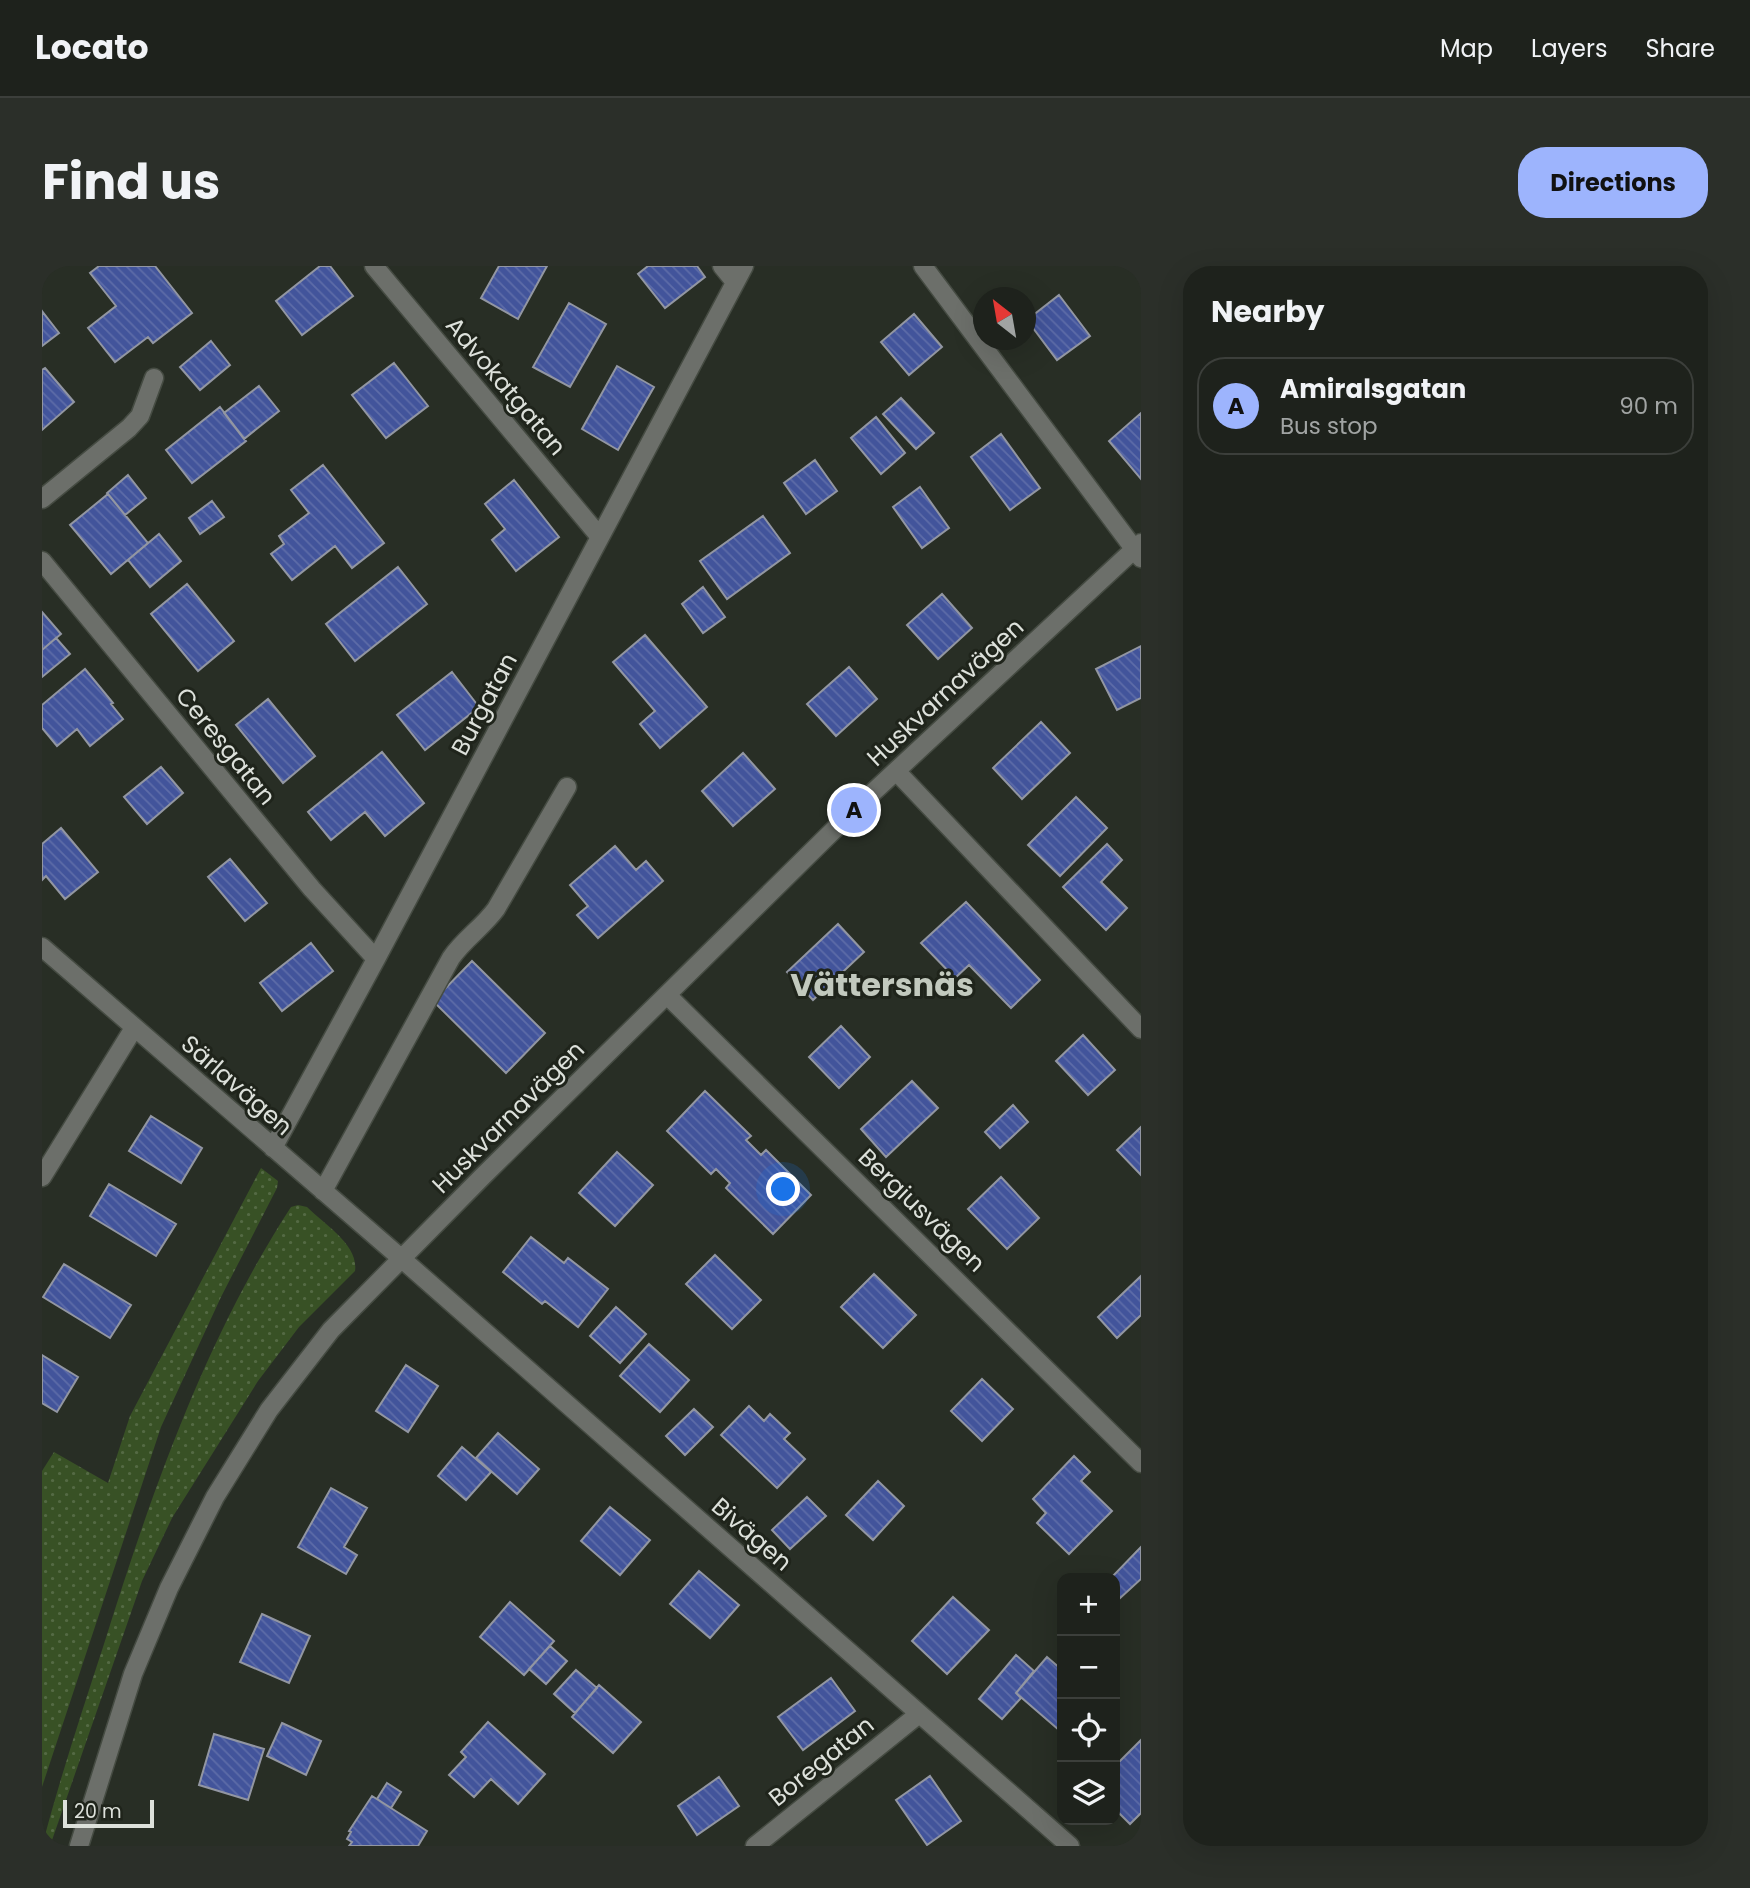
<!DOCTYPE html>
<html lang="en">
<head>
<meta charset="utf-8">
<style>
	body { margin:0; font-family:Poppins,sans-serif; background:#2b2f29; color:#f1f3f6 }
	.controls { position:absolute; right:21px; bottom:21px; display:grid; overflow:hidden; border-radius:14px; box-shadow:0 7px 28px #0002 }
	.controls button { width:63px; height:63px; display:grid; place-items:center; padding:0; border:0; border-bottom:2px solid #3c3f3b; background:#1e221c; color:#f1f3f6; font:35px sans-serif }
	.compass { position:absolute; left:931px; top:21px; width:63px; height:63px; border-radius:50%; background:#1e221c; box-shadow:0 7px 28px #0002; rotate:329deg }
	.scale { position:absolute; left:21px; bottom:18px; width:91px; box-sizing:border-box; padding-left:7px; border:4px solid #dde1db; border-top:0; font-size:19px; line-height:24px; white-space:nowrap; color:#dde1db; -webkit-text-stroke:5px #1f241b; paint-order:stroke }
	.you { position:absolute; left:742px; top:924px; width:24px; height:24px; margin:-18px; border:5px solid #fff; border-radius:50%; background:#1a73e8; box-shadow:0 0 0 10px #1a73e833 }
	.badge { display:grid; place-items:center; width:46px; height:46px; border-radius:50%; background:#9db4fd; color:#111; font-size:23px; font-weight:700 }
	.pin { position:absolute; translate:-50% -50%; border:4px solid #fff; box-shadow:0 2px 7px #0006 }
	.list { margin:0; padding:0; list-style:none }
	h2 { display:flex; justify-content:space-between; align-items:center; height:91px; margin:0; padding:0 28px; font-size:30px }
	h2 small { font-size:23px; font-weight:400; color:#a1a4a3 }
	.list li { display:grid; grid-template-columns:46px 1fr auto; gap:21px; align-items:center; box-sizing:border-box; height:98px; margin:0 14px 14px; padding:0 14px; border:2px solid #3c3f3b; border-radius:28px }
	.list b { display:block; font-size:26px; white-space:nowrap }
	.list p { margin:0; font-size:23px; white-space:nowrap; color:#a1a4a3 }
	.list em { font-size:23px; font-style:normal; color:#a1a4a3 }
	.icon { flex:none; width:38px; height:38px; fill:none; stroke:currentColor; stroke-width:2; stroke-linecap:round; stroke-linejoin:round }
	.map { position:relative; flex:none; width:1099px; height:1580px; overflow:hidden; border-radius:28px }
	header { display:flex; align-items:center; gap:42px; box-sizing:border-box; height:98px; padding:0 35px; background:#1e221c; border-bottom:2px solid #3c3f3b }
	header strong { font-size:33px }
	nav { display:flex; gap:38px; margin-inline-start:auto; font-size:24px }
	.intro { display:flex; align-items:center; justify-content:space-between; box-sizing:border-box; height:168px; padding:0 42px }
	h1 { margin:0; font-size:49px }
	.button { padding:18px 32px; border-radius:28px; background:#9db4fd; color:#111; font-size:24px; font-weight:700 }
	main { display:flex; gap:42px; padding:0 42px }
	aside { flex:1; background:#1e221c; border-radius:28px; box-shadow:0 7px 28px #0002 }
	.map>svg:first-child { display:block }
	.grass { fill:url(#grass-dots) }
	.building { fill:url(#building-back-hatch); stroke:#9296a2; stroke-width:2 }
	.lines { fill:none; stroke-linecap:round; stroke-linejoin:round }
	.minor-casing { stroke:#454b42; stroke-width:21 }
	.minor { stroke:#6c6f6a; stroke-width:18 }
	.labels { text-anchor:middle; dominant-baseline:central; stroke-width:6; stroke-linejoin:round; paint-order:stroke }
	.street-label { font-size:24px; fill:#dde1db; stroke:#1f241b }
	.district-label { font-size:32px; font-weight:bold; fill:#c2c9be; stroke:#1f241b }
</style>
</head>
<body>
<header>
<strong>Locato</strong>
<nav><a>Map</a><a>Layers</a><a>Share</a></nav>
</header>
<div class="intro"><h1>Find us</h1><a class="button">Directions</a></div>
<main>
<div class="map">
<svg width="1099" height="1580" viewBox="0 0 1099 1580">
	<defs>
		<pattern id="grass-dots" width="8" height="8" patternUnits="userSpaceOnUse" patternTransform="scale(1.75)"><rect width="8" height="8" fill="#385125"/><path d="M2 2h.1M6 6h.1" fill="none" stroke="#546a44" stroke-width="1.8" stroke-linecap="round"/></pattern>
		<pattern id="building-back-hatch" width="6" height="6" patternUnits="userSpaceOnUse" patternTransform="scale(1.75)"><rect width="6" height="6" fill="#42549b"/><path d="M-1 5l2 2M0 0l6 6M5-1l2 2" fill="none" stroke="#5d6ca8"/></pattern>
	</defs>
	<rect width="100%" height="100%" fill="#282e25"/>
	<path class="grass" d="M219,902L236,915L235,922L179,1031L119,1161L0,1521V1205L12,1186L66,1217L88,1150Z
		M256,939L265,941C282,958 317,979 313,1005L257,1061L216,1115L130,1252L100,1315L8,1580H0C18,1512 40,1445 62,1378C109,1228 163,1073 249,941Z"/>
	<path class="building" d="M57,0H113L150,47L111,77L106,71L73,96L46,62L74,40L48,7Z
		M278,0H288L311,30L260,69L234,35Z
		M457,0H505L476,53L439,32Z
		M606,0H655L663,11L623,42L596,8Z
		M1017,29L1048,70L1015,94L985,54Z
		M527,37L564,58L528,121L491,101Z
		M0,45L17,67L0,80Z
		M872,48L900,81L867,109L839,76Z
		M169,75L188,99L158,124L138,101Z
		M352,97L386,140L344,172L310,129Z
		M575,100L612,121L576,184L540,163Z
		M3,102L32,136L0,164V104Z
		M217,120L237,145L202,173L182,147Z
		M859,132L892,167L874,183L841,148Z
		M178,141L204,175L150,217L124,184Z
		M1099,147V213L1067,175Z
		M834,151L863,187L839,208L809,172Z
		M959,168L998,222L968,244L929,191Z
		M773,194L795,225L764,248L742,217Z
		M281,199L342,277L310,302L293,280L250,314L229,288L242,278L237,270L267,247L249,224Z
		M86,209L104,232L83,249L65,227Z
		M472,214L517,271L474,305L450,274L463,263L443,238Z
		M878,221L907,262L880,282L851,241Z
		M66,228L106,277L69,308L28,259Z
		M170,235L182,251L158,268L147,252Z
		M721,250L748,287L685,333L658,295Z
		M117,268L139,295L108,321L86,294Z
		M356,301L385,338L313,395L284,358Z
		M145,318L192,375L156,405L109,348Z
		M661,321L683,351L661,367L640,338Z
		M900,328L930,362L896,393L865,359Z
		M0,346L19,368L0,384Z
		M603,369L665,441L618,482L598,458L613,445L571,396Z
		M14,372L28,388L0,411V384Z
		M1099,380V432L1075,444L1054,403Z
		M807,401L835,433L794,470L765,438Z
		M43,403L71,437L69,438L81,453L48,480L35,463L15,480L0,462V439Z
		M410,406L437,441L383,484L355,449Z
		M226,433L273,490L241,517L194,459Z
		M999,456L1028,487L980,533L951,502Z
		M340,486L382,537L343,570L323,546L289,574L266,546Z
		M701,487L733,523L691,560L660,525Z
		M119,501L141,527L105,558L82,531Z
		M1034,531L1065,562L1018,610L986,579Z
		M19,562L56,606L23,633L4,610L0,614V578Z
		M1065,578L1080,594L1059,616L1085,642L1064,664L1021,621Z
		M573,580L594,604L604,595L621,615L556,672L535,649L546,640L528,619Z
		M188,593L225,637L203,655L166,611Z
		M924,636L998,714L969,742L927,699L913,712L879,677Z
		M796,658L822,686L771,734L745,706Z
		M269,677L291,705L240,745L218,717Z
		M430,695L503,767L464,807L391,735Z
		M799,760L828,791L797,822L767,791Z
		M1041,769L1073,804L1046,829L1014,795Z
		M870,815L896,842L844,891L819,863Z
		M663,825L709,870L704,874L719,889L724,884L769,929L731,968L684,922L688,917L674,903L669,908L625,865Z
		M971,839L986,856L958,882L943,866Z
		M109,850L160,882L139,917L87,885Z
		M1099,861V909L1075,884Z
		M575,886L611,919L573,960L537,927Z
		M959,911L997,952L965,983L926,943Z
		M67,918L134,958L114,990L48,950Z
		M489,971L522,997L526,992L566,1023L536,1061L503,1035L500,1038L461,1006Z
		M673,989L719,1034L690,1063L644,1018Z
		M22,998L89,1039L68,1072L1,1031Z
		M832,1008L874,1049L841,1082L799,1041Z
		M1099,1010V1049L1075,1072L1056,1051Z
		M574,1041L604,1068L578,1097L548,1070Z
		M607,1078L647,1114L618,1146L578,1110Z
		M0,1089L36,1111L15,1146L0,1137Z
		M364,1099L396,1120L366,1166L334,1145Z
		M940,1113L971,1143L940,1175L909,1145Z
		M707,1140L722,1155L728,1148L748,1167L742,1173L763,1193L735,1222L679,1169Z
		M652,1143L671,1161L643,1189L624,1170Z
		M456,1167L497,1203L475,1228L434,1192Z
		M420,1181L449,1206L424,1234L396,1210Z
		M1032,1190L1048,1206L1039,1215L1070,1245L1027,1288L995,1257L1004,1247L991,1233Z
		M836,1215L862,1240L831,1274L804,1249Z
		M289,1222L325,1242L302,1281L315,1289L304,1308L256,1281Z
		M765,1231L784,1250L748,1283L730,1264Z
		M568,1241L608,1274L578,1309L539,1275Z
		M1099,1281V1313L1077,1333L1073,1328V1312H1069Z
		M657,1305L697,1339L668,1372L628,1338Z
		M911,1331L947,1364L905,1408L870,1375Z
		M468,1336L512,1375L482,1409L438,1371Z
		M220,1348L268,1370L247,1417L198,1396Z
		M508,1380L525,1395L504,1418L487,1403Z
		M974,1389L992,1405L974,1427L979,1432L960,1453L937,1433Z
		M1005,1391L1020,1404V1460L1017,1464L974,1427Z
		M534,1404L555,1422L533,1447L512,1428Z
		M789,1412L813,1445L761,1484L736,1451Z
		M557,1419L599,1456L571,1487L530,1451Z
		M446,1456L503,1508L476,1538L449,1513L432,1531L407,1509L424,1491L419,1486Z
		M240,1457L279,1475L264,1509L225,1490Z
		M172,1468L222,1483L206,1534L157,1519Z
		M1099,1474V1547L1088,1558L1073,1543V1500Z
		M888,1510L919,1555L885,1579L854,1534Z
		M677,1511L697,1540L655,1569L636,1540Z
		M345,1517L359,1526L349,1542L335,1533Z
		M330,1530L385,1565L376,1580H307L310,1576L305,1573L309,1566L307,1565Z"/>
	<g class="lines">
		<g class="minor-casing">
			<path id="minor" d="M332,0L558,271
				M680,0L693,16
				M881,0L1099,292
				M0,233L87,162L98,150L112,112
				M0,295L270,623L334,693
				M855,506L1099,763
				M0,681L360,993L1028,1580
				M625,729L1099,1197
				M231,882L334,693L702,0
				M0,911L92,762
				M281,925L409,692C422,673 440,662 454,643L525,521
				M37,1580L91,1408L127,1322L173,1231L227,1144L289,1064L441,910L812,544L1099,277
				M713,1580L877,1448"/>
		</g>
		<use href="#minor" class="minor"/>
	</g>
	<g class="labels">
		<g class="street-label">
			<text transform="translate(464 120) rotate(50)">Advokatgatan</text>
			<text transform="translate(903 426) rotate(-43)">Huskvarnavägen</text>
			<text transform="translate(442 438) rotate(-62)">Burgatan</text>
			<text transform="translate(184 480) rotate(51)">Ceresgatan</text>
			<text transform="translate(195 819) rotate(41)">Särlavägen</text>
			<text transform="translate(466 851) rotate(-45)">Huskvarnavägen</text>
			<text transform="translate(880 944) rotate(44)">Bergiusvägen</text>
			<text transform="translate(710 1268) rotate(41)">Bivägen</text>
			<text transform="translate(779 1495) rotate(-39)">Boregatan</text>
		</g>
		<g class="district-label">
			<text x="840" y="718">Vättersnäs</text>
		</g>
	</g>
</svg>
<div class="controls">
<button>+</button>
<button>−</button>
<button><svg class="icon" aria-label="locate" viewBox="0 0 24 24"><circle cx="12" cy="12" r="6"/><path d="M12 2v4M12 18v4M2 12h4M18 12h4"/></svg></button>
<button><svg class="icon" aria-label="layers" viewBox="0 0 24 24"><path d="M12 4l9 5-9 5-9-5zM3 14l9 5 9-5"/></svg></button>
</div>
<svg class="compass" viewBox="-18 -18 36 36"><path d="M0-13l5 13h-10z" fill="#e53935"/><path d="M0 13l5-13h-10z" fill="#a1a4a3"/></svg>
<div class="scale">20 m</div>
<div class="you"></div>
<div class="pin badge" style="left:812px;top:544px">A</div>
</div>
<aside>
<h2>Nearby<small></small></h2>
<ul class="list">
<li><span class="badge">A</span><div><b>Amiralsgatan</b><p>Bus stop</p></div><em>90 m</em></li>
</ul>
</aside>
</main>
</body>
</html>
